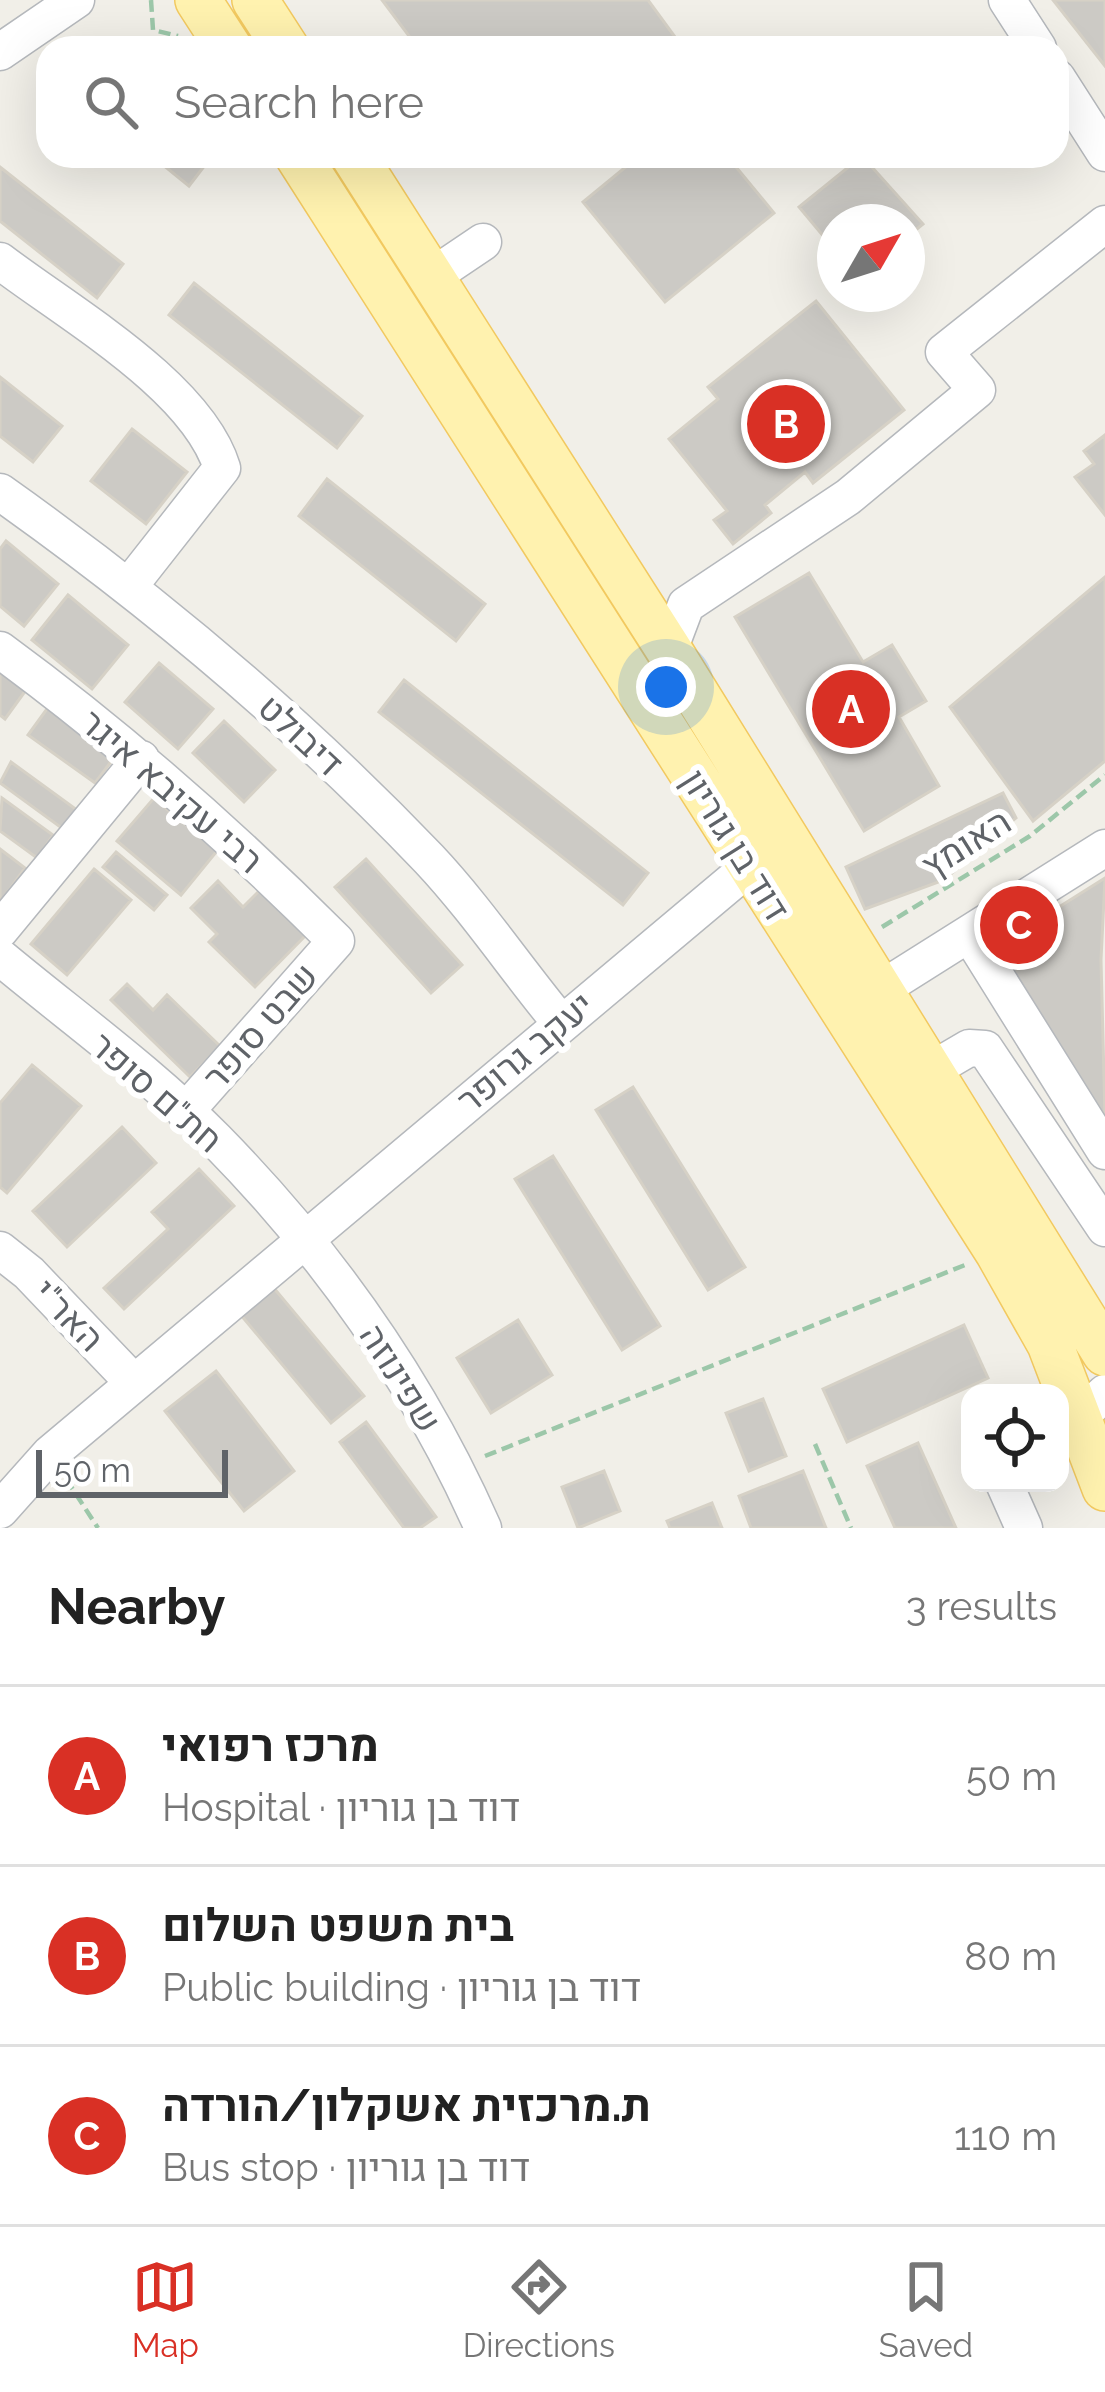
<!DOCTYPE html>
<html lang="en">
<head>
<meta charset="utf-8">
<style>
	body { margin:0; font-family:Raleway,Heebo,sans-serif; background:#f6f6f6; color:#222 }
	.controls { position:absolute; right:36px; bottom:36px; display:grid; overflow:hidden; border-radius:24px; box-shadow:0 12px 48px #0002 }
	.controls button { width:108px; height:108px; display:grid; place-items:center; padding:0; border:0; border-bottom:3px solid #e0e0e0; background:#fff; color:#222; font:60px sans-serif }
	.compass { position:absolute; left:817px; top:204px; width:108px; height:108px; border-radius:50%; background:#fff; box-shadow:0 12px 48px #0002; rotate:51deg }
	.scale { position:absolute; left:36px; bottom:30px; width:192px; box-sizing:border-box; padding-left:12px; border:6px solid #5f6368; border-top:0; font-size:33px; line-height:42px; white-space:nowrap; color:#5f6368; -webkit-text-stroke:9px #fff; paint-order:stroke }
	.you { position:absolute; left:666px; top:687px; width:42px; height:42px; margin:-30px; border:9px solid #fff; border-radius:50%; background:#1a73e8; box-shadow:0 0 0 18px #1a73e833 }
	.badge { display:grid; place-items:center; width:78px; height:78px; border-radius:50%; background:#d93025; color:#fff; font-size:39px; font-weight:700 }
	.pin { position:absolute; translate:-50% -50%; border:6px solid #fff; box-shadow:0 3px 12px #0006 }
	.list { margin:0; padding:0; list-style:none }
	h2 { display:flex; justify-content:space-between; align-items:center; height:156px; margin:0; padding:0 48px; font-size:51px }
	h2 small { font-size:39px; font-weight:400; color:#767676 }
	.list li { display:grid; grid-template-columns:78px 1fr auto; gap:36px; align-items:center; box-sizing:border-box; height:180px; padding:0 48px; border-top:3px solid #e0e0e0 }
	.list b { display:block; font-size:45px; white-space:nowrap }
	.list p { margin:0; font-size:39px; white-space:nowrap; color:#767676 }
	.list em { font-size:39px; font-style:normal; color:#767676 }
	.icon { flex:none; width:66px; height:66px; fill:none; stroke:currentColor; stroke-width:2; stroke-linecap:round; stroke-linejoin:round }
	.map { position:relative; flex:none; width:1105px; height:1528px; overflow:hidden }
	.search { position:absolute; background:#fff; box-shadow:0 12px 48px #0002; left:36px; right:36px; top:36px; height:132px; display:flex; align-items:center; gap:30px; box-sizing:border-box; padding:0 42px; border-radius:36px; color:#767676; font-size:45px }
	.sheet { height:696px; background:#fff }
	nav { display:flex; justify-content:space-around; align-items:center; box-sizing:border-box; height:168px; border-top:3px solid #e0e0e0; background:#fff; font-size:33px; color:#767676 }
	nav a { display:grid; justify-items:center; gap:6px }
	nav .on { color:#d93025 }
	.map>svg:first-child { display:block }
	.building { fill:#cccac5; stroke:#d6d1c6; stroke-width:3 }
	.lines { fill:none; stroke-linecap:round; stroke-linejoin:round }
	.minor-casing { stroke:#b5b8bc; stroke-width:39 }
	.major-casing { stroke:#f2c960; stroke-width:48 }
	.path { stroke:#9cc7a9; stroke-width:4.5; stroke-dasharray:12 6; stroke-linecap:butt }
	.minor { stroke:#fff; stroke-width:36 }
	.major { stroke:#fff2af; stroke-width:45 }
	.labels { text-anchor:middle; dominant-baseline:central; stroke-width:12; stroke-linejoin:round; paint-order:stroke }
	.street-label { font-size:36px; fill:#5f6368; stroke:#fff }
</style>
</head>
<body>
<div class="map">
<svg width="1105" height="1528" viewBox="0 0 1105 1528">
	<rect width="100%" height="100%" fill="#f1efe8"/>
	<path class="building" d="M382,0H648L675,37L660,48H586L580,39L567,48H418Z
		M1053,0H1105V66Z
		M152,156H212L189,186Z
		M639,156H727L774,213L665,302L583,202Z
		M862,156L923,224L907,237V222H835V250L799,207Z
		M0,167L123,264L97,298L0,221Z
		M194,283L362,416L337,448L169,315Z
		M816,301L904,410L813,483L805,472L765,505L771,513L733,544L714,520L727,511L669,439L718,399L708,387Z
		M0,377L62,426L33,462L0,436Z
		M132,429L187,472L146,524L91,481Z
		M1105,435V515L1075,477L1094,464L1084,451Z
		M327,479L485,604L456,641L299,516Z
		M6,541L58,584L24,626L0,606V549Z
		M809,573L863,662L892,645L926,701L899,717L939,786L864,831L735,617Z
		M1105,577V761L1033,821L950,707Z
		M68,595L128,645L92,689L32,640Z
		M159,663L213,709L178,749L125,702Z
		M0,672L26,690L5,719L0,715Z
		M404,680L648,873L623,905L379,712Z
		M49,706L116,755L95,783L28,735Z
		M224,721L275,770L244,802L193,753Z
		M11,762L77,810L63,829L0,783Z
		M1003,793L1016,818L944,880L865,909L846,867Z
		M2,798L53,835L37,858L0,831Z
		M154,798L217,851L181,895L117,841Z
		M0,849L25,868L2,900L0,898Z
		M116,852L167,895L154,910L103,867Z
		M366,859L462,965L431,993L335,887Z
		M94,869L131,900L67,975L31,944Z
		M1105,878L1101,960L1105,1118L997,946Z
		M218,881L243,907L264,886L310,931L255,987L209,942L217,934L191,908Z
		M127,984L153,1010L167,995L220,1046L190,1077L111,1000Z
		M32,1065L81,1106L7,1193L0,1187V1103Z
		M633,1087L745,1267L708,1290L596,1110Z
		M122,1127L156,1163L67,1247L33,1211Z
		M553,1156L660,1326L622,1350L515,1179Z
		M199,1169L234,1206L124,1309L104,1288L168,1229L152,1212Z
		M273,1287L364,1396L331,1423L240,1314Z
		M518,1320L552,1375L491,1413L457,1358Z
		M964,1325L988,1378L847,1442L823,1389Z
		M216,1371L294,1471L244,1511L165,1411Z
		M763,1399L786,1456L749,1471L726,1413Z
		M366,1422L436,1517L420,1528H404L340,1442Z
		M918,1443L956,1528H895L867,1466Z
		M604,1471L620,1511L578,1528L562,1487Z
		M803,1471L826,1528H751L739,1496Z
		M712,1503L722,1528H670L667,1521Z"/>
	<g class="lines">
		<g class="minor-casing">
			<path id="minor" d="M1007,0L1038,48
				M0,52L76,0
				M1057,78L1105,153
				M0,261C68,313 197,386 222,468L130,585
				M431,277L483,242
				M0,492C154,601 298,722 429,859C476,909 516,969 560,1022
				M0,650C120,738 230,835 336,941L185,1112
				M669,650L686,605L848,497L977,390L944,352L1105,224
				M0,930L141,759
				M970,935L1105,1151
				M0,957C72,1017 150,1073 216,1140C327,1253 419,1383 483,1528
				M878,991L1105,848
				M928,1072L969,1048L985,1049L1105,1228
				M0,1250L29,1273L134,1383
				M1081,1415L1105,1393
				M1004,1483L1024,1528
				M0,1510L50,1454L748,868"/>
		</g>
		<g class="major-casing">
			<path id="major" d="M198,0L229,48
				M255,0L286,48
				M298,156L998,1252L1050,1344L1105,1488
				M354,156L669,650L1105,1353"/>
		</g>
		<path class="path" d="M151,0L153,30L178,36
			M882,927L1030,836L1105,775
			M815,1444L851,1528
			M485,1456L965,1265
			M66,1479L98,1528"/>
		<use href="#minor" class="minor"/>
		<use href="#major" class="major"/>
	</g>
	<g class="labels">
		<g class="street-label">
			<text transform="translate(301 735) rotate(43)">דיבולט</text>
			<text transform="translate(172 791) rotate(41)">רבי עקיבא איגר</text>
			<text transform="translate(966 843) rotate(-32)">האומץ</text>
			<text transform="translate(736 845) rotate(58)">דוד בן גוריון</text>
			<text transform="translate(260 1026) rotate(-49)">שבט סופר</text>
			<text transform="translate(525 1052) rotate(-40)">יעקב גרופר</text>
			<text transform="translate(157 1092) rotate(41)">חת"ם סופר</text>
			<text transform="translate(69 1315) rotate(46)">האר"י</text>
			<text transform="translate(401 1378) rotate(58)">שפינוזה</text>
		</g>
	</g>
</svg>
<div class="controls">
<button><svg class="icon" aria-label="locate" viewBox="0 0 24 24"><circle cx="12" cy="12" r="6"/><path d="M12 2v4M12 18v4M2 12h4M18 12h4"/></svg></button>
</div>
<svg class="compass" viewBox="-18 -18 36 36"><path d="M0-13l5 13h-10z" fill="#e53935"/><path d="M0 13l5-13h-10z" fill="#767676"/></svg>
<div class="scale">50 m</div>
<div class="you"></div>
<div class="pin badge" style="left:851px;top:709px">A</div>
<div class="pin badge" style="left:786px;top:424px">B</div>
<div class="pin badge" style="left:1019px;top:925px">C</div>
<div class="search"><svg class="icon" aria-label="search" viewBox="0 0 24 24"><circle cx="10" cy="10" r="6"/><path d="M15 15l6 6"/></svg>Search here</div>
</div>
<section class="sheet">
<h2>Nearby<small>3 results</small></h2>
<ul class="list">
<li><span class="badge">A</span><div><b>מרכז רפואי</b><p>Hospital · דוד בן גוריון</p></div><em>50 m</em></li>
<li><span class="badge">B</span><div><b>בית משפט השלום</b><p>Public building · דוד בן גוריון</p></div><em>80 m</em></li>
<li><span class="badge">C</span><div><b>ת.מרכזית אשקלון/הורדה</b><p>Bus stop · דוד בן גוריון</p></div><em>110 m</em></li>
</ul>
</section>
<nav>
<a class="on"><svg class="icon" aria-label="map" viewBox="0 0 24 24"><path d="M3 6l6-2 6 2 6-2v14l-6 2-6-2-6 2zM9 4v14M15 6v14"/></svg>Map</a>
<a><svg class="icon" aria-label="directions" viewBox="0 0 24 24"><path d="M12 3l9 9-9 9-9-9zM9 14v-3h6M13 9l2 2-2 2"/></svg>Directions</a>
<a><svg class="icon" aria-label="saved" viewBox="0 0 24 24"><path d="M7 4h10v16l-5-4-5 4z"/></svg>Saved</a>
</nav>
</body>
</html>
